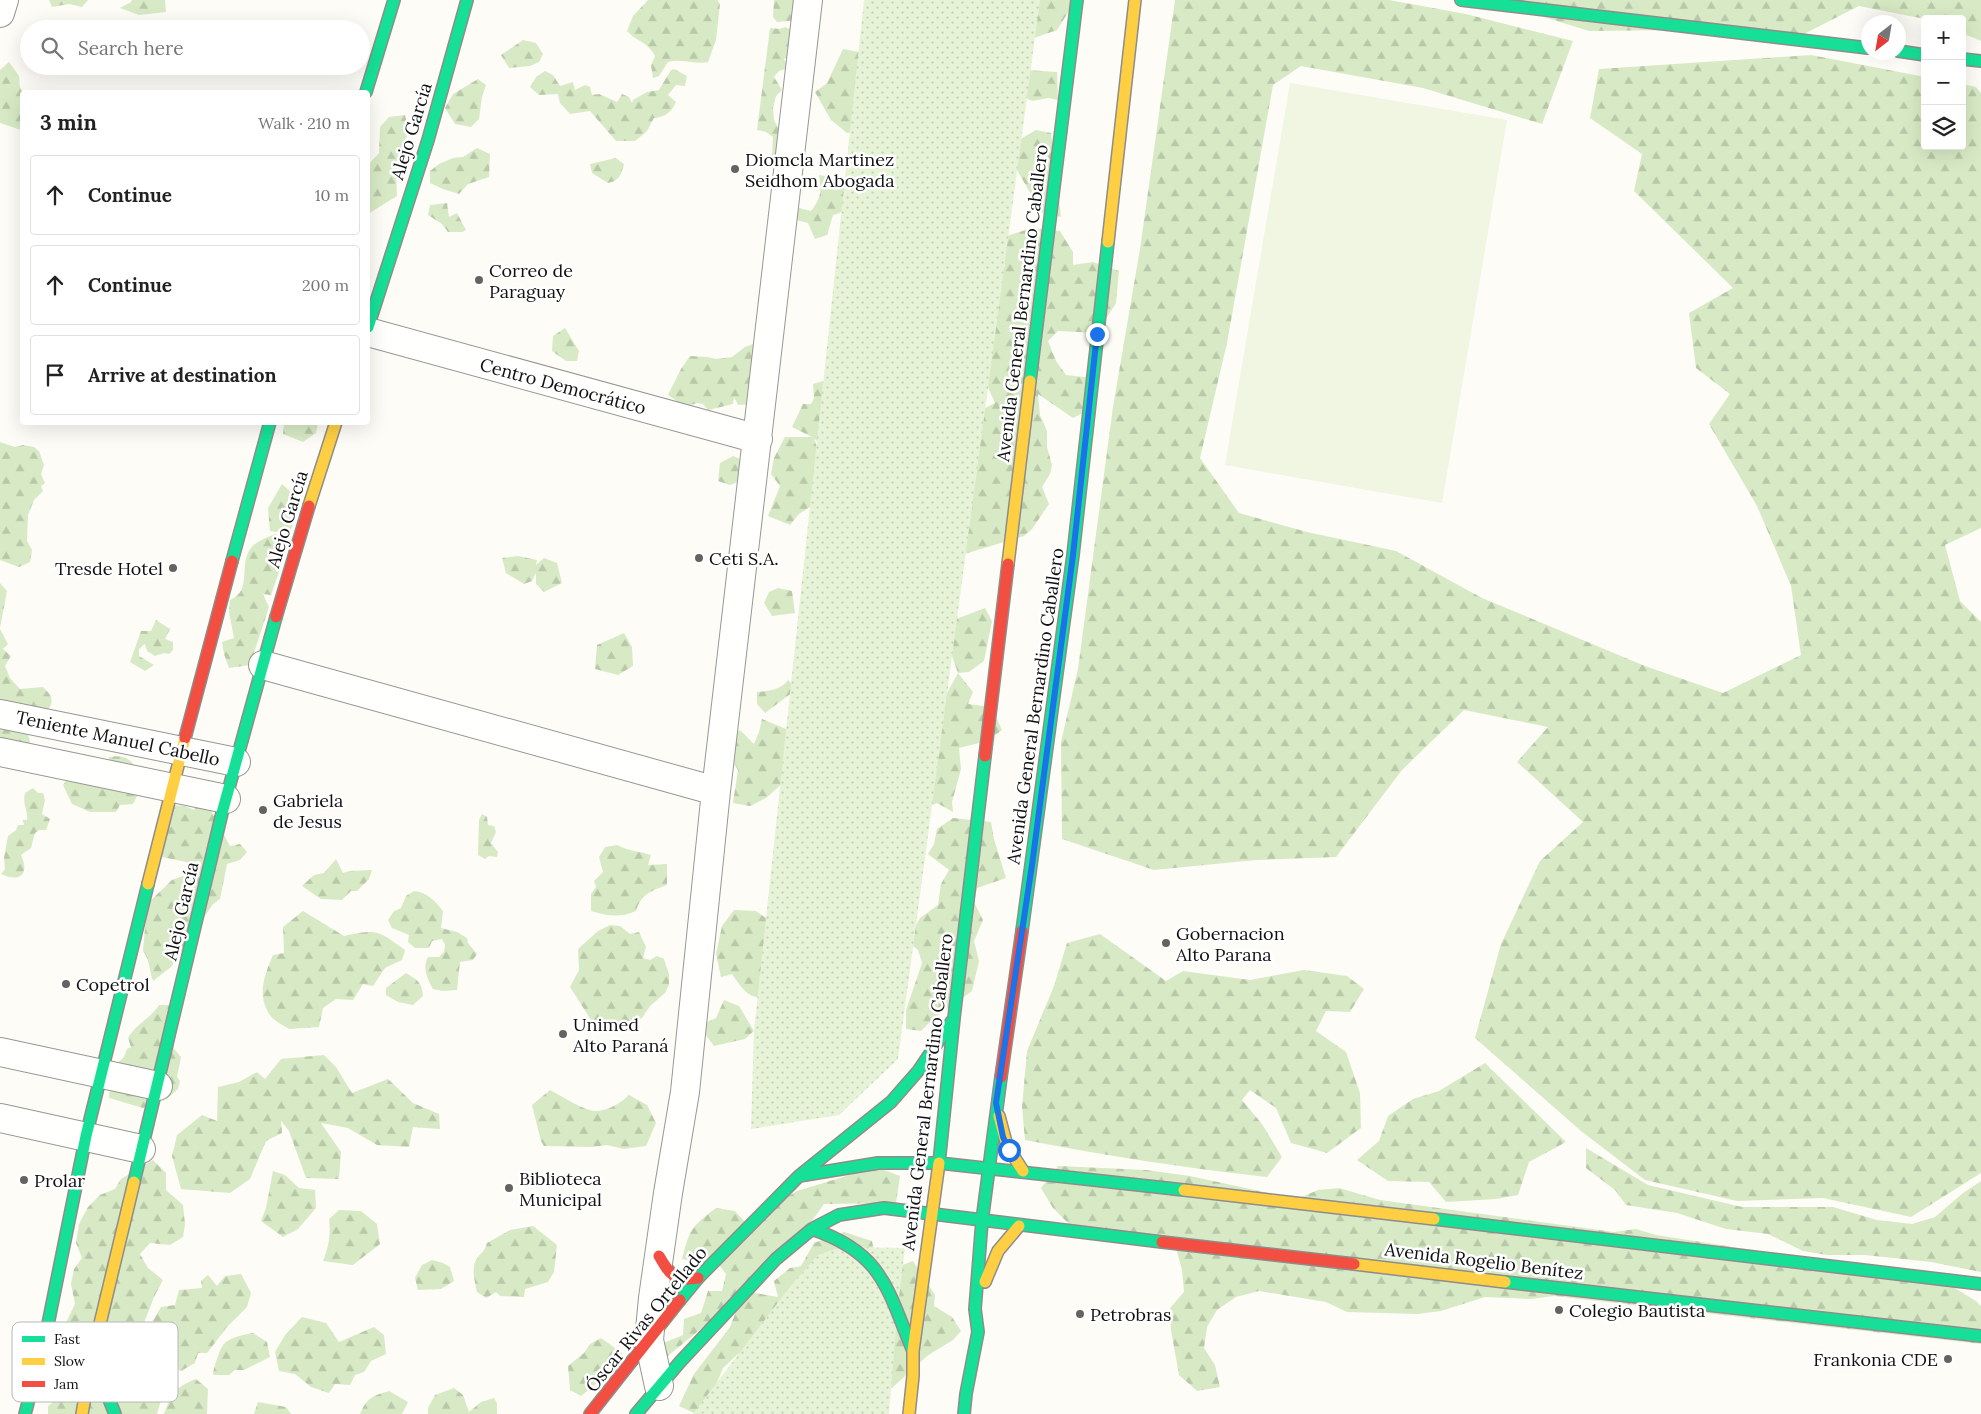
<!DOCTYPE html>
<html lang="en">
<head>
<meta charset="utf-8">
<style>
	body { margin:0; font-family:Lora,serif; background:#f6f6f6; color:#222 }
	.controls { position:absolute; right:15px; top:15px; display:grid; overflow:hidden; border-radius:5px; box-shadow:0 5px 20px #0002 }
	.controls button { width:45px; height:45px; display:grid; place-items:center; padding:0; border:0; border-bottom:1px solid #e0e0e0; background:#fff; color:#222; font:25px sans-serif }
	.compass { position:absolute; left:1861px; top:15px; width:45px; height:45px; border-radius:50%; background:#fff; box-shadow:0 5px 20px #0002; rotate:211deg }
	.stop { position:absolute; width:15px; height:15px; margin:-11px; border:4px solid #1a73e8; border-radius:50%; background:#fff }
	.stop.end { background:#1a73e8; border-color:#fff; box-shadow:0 1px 5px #0008 }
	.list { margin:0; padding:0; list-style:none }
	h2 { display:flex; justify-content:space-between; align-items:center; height:65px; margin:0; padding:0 20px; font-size:21px }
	h2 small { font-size:16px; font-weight:400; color:#767676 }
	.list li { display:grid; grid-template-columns:32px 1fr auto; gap:15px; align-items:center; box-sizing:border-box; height:80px; margin:0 10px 10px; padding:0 10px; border:1px solid #e0e0e0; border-radius:5px }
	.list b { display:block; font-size:19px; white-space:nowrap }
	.list em { font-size:16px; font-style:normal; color:#767676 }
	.icon { flex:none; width:28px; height:28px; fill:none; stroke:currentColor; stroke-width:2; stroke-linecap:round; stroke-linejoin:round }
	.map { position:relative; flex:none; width:1981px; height:1414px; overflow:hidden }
	.search { position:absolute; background:#fff; box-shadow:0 5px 20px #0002; left:20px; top:20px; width:350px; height:55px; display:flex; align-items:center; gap:12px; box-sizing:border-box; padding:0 18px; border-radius:28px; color:#767676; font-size:19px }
	.panel { position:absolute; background:#fff; box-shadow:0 5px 20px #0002; left:20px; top:90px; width:350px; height:335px; border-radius:5px }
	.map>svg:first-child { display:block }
	.forest { fill:url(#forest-firs) }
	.park { fill:url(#park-dots) }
	.pitch { fill:#f0f6e1 }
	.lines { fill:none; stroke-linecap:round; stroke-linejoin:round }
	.street-casing { stroke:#979795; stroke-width:30 }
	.fast-casing { stroke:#8e8d8b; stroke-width:14 }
	.slow-casing { stroke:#8e8d8b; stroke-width:14 }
	.jam-casing { stroke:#8e8d8b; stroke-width:14 }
	.street { stroke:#fffffe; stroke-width:28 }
	.fast { stroke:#16e098; stroke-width:11 }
	.slow { stroke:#ffcf43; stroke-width:11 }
	.jam { stroke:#f24e42; stroke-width:11 }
	.route { stroke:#1a73e8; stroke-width:6 }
	.poi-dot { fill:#646362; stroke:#fff; stroke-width:2 }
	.labels { text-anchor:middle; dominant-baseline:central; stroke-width:5; stroke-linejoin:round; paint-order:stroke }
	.street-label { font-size:18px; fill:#111; stroke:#fff }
	.poi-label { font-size:18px; fill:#111; stroke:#fff; text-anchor:start }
	.key { fill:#fff; stroke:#b8b8b8; stroke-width:1 }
	.key-label { font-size:14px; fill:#111 }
</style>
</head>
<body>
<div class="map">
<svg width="1981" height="1414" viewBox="0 0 1981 1414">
	<defs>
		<pattern id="forest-firs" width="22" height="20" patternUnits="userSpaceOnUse" patternTransform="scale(1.25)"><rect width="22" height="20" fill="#d8eac5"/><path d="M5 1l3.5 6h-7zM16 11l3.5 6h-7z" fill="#b8c8a8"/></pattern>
		<pattern id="park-dots" width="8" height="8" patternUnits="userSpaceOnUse" patternTransform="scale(1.25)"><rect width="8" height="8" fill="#e7f3d7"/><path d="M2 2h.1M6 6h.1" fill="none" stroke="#c5cfb8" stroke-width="1.8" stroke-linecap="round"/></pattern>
	</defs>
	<rect width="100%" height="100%" fill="#fdfcf7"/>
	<path class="forest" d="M49,0H88L82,7L69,4L52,7Z
		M132,0H165L166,12L139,15L120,8L131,2Z
		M648,0H717L720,4L716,40L708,62C695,65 682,58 668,62L659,76L653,78L651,65L655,56C646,40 638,43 627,31L633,16Z
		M774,0H809L798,20L777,22L773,17Z
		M1032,0H1076L1057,30L1031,39Z
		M1175,0H1389L1466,14L1573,41L1542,124L1423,88L1301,66L1273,85L1227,343L1200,458L1239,513L1307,532L1396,551L1482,598L1645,666L1723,693L1801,655L1791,586L1757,506L1709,424L1730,394L1696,368L1689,313L1733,288L1634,191L1642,154L1590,118L1599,69L1811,55L1925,77V146H1962V84L1976,87L1981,93V528L1945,545L1960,601L1981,622V1173L1911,1217L1823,1198L1737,1201L1645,1180L1581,1131L1475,1038L1501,944L1540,861L1583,822L1517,762L1548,727L1464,710L1402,770L1336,857L1256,860L1154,870L1062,839L1061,742L1078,669L1113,407L1140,249Z
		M1524,0H1981V41L1962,33V19H1925L1859,6L1802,35L1677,30L1589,31L1528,12Z
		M785,27L797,32L791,55L784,59L788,68L779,71L774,77L782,90L776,96L773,108L774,120L781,133L780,164L772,156L773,137L766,132L757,130L770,28L780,29Z
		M523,40L536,43L543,54L539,62L530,66L509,68L501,55Z
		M843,49L870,54L880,128L847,133L831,120L815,92L827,83Z
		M9,62L19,76L20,87L23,92L22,129L21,130L0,123V70Z
		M674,69L687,76L685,86L676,85L668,95L676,102C672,112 665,117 654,118L647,131L635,141H616L590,111L570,114L560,103L558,94L539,95L530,87L536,77L545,71L553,75L560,86L573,82L575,90L585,85L590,87L592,95L599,94L617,102L622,94L629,97L632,103L633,100L647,92L659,90L671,70Z
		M1027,70L1057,72L1058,100L1048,98L1032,101L1018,94Z
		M478,79L486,85L482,97L479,119L471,127L455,124L445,108L453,94Z
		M405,115L409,133L399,151L396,171L397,196L368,214V165L379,153L380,127L389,117Z
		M1036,130L1051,133L1061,217L1036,211L1032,196L1010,158L1019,140Z
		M477,148L490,154L489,177L468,184L459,194L443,189L430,183V171L439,164L453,158L463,157Z
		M616,158L624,164C621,175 619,181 608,183L592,173L590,164Z
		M819,175L845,179L856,184C851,199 850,211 833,215L827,235L815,239L808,223L796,220L794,207L811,211C822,196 821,193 819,175Z
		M447,203L449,217L457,213L466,230L462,232H448L442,224L428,215L430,205Z
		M1032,228L1060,231L1073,252V265L1093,262L1119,271L1116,303L1097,333L1058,331L1048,341L1056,361L1066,375L1092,378L1095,407L1073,418L1038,394L1040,415L1047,431V447L1052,465L1050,474L1042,487L1049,504L1032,529L1024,536L948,559L977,412L995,403L986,383L995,274L1005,266L1000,238Z
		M565,328L579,351L577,361H566L552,351L553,336Z
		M758,342L755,368L750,372L752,404L738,405L734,397L733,404L708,410L703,404L697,403L685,407L668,395L681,369L690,356L707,357L717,359L732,357L745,347Z
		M823,381L822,443L814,439L821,458L810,507L799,514L790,525L768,516L780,486L771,474L774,458L785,437H812L792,427L803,404H811L814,398L813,384Z
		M284,423V422L318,423L316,433L303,442L283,434Z
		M0,442L15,447L23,445L34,447L39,451L44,465L41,474L45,483L41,486L43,491L34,500L28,515L27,541L32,550L30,562L19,567L0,560Z
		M733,456L740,459L743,480L730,485L718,481L720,463Z
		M282,484L295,496L297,515L289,534L270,531L268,508Z
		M275,534L289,544L271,595L263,594L269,607L250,665L229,668L224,654L222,642L234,638L229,612L230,600C253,591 238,564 251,548C255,542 268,537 275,534Z
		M518,556L537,560L536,565L544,558L557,563L562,583L544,592L536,584V573L532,581L524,584L506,573L502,558Z
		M0,583L7,591L0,628Z
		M778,588L792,591L795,613L772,616L764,603L769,592Z
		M985,608L992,621L984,661L969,672L958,673L973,692L968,704L991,707L1002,730L987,741L959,748L961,769L952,802L953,812L937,803L914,813L947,693L958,673L952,656L951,621Z
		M156,620L170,629L165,639L173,642V650L169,654L164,653L155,656L147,651L145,644L139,649V656L154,665L145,671L130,662L141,631H151Z
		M0,629L8,644L3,649L11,656L5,666L10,678L20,689L43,687C45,689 50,694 51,697C55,711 35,720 26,726L30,742L25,759L0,764Z
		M624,633L632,647L633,666L618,675L595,669L597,645Z
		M788,680L797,689L765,713L757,704V692C768,691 781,690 788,680Z
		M762,719L786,729L806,733L785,781L766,798L750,806L733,803L738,770L729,755L730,738L740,730L754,744L759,732Z
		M84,754L109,765V757C133,753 136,767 142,786L133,804L120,805L116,812H90L72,804L63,785L75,768L76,759Z
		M33,788L38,793H43L45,800L42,814L50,819L46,830H39L35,833L31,848L21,855C30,874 20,883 1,874L5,869L4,858L8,836L16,830L18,825H24L23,820H27C28,809 22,805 25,793Z
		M202,794L230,846L240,844L247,852L240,860L227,864L220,899L213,904L171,967L153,981C149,970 150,960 143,951L147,904L172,880L185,875L191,863L162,857L173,805L185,806L194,810Z
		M482,814L487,817L488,825L494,826L496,832L491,843L498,852L497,857L489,856L485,859L478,855L479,820Z
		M953,818L991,822L994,839L1006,878L977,888L974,902L983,920L974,941L979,961L972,991L933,1019L921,1031L906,1029V1010L922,963L918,950L907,941L920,918L938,905L941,884L949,870L928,854L934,844L937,829Z
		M617,845C628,851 639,851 651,855L648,865L667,864V885C651,891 641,894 636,911C620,918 607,916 591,911V894L596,887L594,881L603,872L599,857L605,847Z
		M336,859L343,873L350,871L372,870L369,879L357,891H351L342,900L321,899L302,886L314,875L324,873Z
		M414,891C427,892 435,901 443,911L441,928L457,932L467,938L468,943L477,954L473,960L460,962L457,990L443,991L433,989C427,978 422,968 428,957H439L444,952L445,945L442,939L432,941L429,948H415L408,942L409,935L392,928L388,920L394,911L401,908L406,896Z
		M734,910L756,911L770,921L784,998C752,997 751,1002 732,974L721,977L716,954L722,926Z
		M303,911L344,936C378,929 377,930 405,950L402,960L385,968L373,986L363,984L353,1000L336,999L323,1008L319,1027L289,1029C283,1025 274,1021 270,1015C256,995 265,974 273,955L284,953L283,927Z
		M610,925L620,926L630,934L639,932L646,947L643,958L650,960L657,956L664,959L669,974V985L665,993L650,1006L642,1018L616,1029L593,1023L570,987L579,970L578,949L598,931Z
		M1100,934L1166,981L1183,971L1250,980L1304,970L1347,976L1364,989L1350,1012L1326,1011L1316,1031L1346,1052L1360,1093L1361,1128L1327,1153L1291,1143L1276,1108L1250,1090L1242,1100L1262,1124L1282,1157L1267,1177C1186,1168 1106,1156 1025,1140L1022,1107L1027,1051L1054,986L1067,943Z
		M406,973C418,980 422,983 423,996L413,1005L398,1002L386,995V988Z
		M724,1000L739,1006L754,1031L745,1039L714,1046L699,1026L716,1018Z
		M159,1005H169L174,1049L181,1057L177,1077L180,1081L178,1089L167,1099L143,1108L109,1098L111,1069L124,1057L127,1049L131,1047L128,1038C136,1024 149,1020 159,1005Z
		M324,1055L336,1067L352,1093L388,1079L413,1103L439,1114L440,1129L413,1127L409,1147L377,1145L348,1128L321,1123L341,1152L339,1179L306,1178L289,1131L281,1121L282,1133L266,1141L250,1179L230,1193L181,1189L172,1156L177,1135L202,1115L217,1121L218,1087L239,1082L257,1072L265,1079L281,1059Z
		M1485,1063L1566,1142L1529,1162L1518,1195L1496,1199L1446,1202L1429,1182L1388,1181L1357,1160L1379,1141L1388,1116L1413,1099L1439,1091Z
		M550,1090C560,1095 580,1108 590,1110C603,1114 620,1104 629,1095L647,1105L656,1123L646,1146L624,1149L607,1145L591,1147L544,1146L541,1141L532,1105Z
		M1586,1148L1648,1185L1742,1207H1833L1877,1220L1912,1224L1935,1217L1963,1193L1981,1181V1272L1931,1262L1865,1255H1827L1803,1251L1768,1234L1726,1229L1677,1213L1626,1205L1615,1190L1586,1168Z
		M153,1160L166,1173V1190L183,1205L185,1224L183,1237L170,1245L150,1243L140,1254L148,1268L163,1280L154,1297L142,1328L150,1353L146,1373L162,1397L157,1414H48V1406L57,1399L48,1368L62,1343L64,1327L75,1304L71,1284L74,1269L82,1258L76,1243L79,1224L88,1207L100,1195L115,1189L121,1179Z
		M1058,1166L1146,1170L1190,1176L1297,1199L1318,1190L1339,1188L1380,1200L1614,1232L1636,1229L1656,1235L1940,1279L1976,1301L1981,1306V1344L1554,1296L1531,1299L1485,1297L1441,1311L1418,1314L1347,1312L1326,1302L1259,1291L1236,1297L1217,1310L1207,1327L1204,1348L1215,1365L1220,1387L1197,1391L1179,1375L1171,1330L1170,1308L1184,1292L1182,1270L1176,1248L1069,1224L1053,1208L1041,1188Z
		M876,1167L900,1176L896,1203L824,1204C781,1266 720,1313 662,1361L656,1346L683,1335L684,1319L701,1313L708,1291H722L726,1274L719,1265L682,1259C690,1229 691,1227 716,1208L735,1211L745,1222L797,1191Z
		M273,1171L285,1175L299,1188L315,1190L316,1208L298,1229L283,1237L261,1221L266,1208Z
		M339,1210L361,1211L377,1224L380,1244L353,1265L323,1261C329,1246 331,1234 329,1219Z
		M533,1226L557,1245L554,1272L548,1282L525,1289L524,1297L500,1296L496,1292L486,1298L477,1292C475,1282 471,1269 476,1260C480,1253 484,1253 487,1243L510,1230Z
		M844,1232L872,1241L878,1271L738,1354L723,1368L705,1412L694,1413L679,1406L694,1374L730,1327L744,1291L778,1297L774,1281L790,1268L801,1266L814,1243Z
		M432,1260L443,1263L450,1267L454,1281L441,1289L418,1290L415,1278L422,1265Z
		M913,1261L935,1295L934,1306L952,1317L961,1331L953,1340L927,1356L892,1388L883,1389L895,1268Z
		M241,1274L251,1293L247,1307L227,1327L207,1353H198L195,1363L181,1371L162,1362L158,1338L151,1324L161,1307L175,1305L179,1290L202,1288L201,1281L208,1275L217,1286L225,1276Z
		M302,1317L326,1323L339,1342L374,1327L384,1335L386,1354L371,1361L364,1372L355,1375L350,1385L335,1384L329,1393L311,1387L295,1374L279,1371L275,1352L285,1335Z
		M253,1333L267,1342L270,1357L244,1370H235L229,1375H213C213,1369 220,1349 223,1345C229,1337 244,1335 253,1333Z
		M601,1338L622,1353L621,1363L581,1396L570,1390L568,1366L584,1353L590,1344Z
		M196,1379L208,1389L207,1414H164C172,1393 175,1387 196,1379Z
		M454,1388L463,1395L469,1412L481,1402L494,1398L497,1403V1414H428V1408L435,1395Z
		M389,1391L408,1402L402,1414H360C367,1398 372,1396 389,1391Z
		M258,1402L286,1407L291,1414H254Z"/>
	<path class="park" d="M864,0H1040L898,1059L839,1115L751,1129L754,1031Z
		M841,1247L905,1248L897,1314L889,1414H693L789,1288L818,1255Z"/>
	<path class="pitch" d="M1290,83L1507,120L1442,503L1225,465Z"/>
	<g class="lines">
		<g class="street-casing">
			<path id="street" d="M0,13L4,0
				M368,332L758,439
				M263,665L716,791
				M0,714L236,762
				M0,752L226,799
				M0,1052L158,1086
				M0,1118L141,1149
				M659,1386L649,1340L653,1298L668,1193L685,1092L716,791L808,0"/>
		</g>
		<g class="fast-casing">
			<path id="fast" d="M1461,0L1868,48
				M1898,51L1925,55
				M1962,59L1981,61
				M366,92L394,0
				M368,327L428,140L467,0
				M1030,381L1077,0
				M232,561L270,422
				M1022,931L1073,555L1108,242
				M939,1163L954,1018L985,756
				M799,1176L891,1102L919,1070L952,1021
				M134,1182L222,813L276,617
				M1434,1219L1981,1284
				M812,1229C883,1253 887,1289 913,1351
				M1505,1282L1981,1336
				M680,1300L698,1278L799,1176L878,1163H939L1184,1190
				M92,1357L115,1414
				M25,1414L45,1339L86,1136L148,884
				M636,1414L680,1362L776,1259L812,1229L839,1215L884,1208L1162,1242
				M964,1414L966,1394L978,1332L975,1309L982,1221L1001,1077"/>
		</g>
		<g class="slow-casing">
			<path id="slow" d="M1108,242L1135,0
				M309,506L336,422
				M1008,564L1030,381
				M148,884L185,738
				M999,1116L1007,1146L1023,1171
				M1184,1190L1434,1219
				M1354,1264L1505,1282
				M985,1282L998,1251L1019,1226
				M82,1414L92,1357L134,1182
				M909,1414L913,1376V1351L939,1163"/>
		</g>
		<g class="jam-casing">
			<path id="jam" d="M276,617L309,506
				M185,738L232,561
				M985,756L1008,564
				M1001,1077L1022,931
				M1162,1242L1354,1264
				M659,1256C670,1275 674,1282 698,1278
				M590,1414L680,1300"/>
		</g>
		<use href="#street" class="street"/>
		<use href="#fast" class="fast"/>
		<use href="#slow" class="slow"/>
		<use href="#jam" class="jam"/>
	</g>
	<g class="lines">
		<path class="route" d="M1009,1150L1003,1137L996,1103L1032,865L1073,555L1097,334"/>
	</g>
	<g class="poi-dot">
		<circle cx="735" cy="169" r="5"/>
		<circle cx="479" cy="280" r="5"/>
		<circle cx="699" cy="558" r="5"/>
		<circle cx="173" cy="568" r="5"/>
		<circle cx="263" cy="810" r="5"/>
		<circle cx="1166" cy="943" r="5"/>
		<circle cx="66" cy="984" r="5"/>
		<circle cx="563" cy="1034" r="5"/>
		<circle cx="24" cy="1180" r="5"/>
		<circle cx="509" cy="1188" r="5"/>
		<circle cx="1559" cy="1310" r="5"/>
		<circle cx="1080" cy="1314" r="5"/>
		<circle cx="1948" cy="1359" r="5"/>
	</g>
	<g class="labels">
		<g class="street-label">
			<text transform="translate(411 131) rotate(-73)">Alejo García</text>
			<text transform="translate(1022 303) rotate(-83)">Avenida General Bernardino Caballero</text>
			<text transform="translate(563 386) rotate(15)">Centro Democrático</text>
			<text transform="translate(287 519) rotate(-73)">Alejo García</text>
			<text transform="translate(1035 706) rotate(-82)">Avenida General Bernardino Caballero</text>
			<text transform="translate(118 738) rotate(12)">Teniente Manuel Cabello</text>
			<text transform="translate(181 911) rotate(-77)">Alejo García</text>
			<text transform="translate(927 1092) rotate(-83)">Avenida General Bernardino Caballero</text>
			<text transform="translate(1484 1261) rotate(7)">Avenida Rogelio Benítez</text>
			<text transform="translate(646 1319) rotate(-51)">Óscar Rivas Ortellado</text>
		</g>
		<g class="poi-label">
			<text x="745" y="159">Diomcla Martinez<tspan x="745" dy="21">Seidhom Abogada</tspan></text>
			<text x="489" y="270">Correo de<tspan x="489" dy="21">Paraguay</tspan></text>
			<text x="709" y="558">Ceti S.A.</text>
			<text x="163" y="568" text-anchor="end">Tresde Hotel</text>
			<text x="273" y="800">Gabriela<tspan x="273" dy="21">de Jesus</tspan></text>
			<text x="1176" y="933">Gobernacion<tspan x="1176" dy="21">Alto Parana</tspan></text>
			<text x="76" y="984">Copetrol</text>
			<text x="573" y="1024">Unimed<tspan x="573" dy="21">Alto Paraná</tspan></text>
			<text x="519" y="1178">Biblioteca<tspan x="519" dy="21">Municipal</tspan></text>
			<text x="34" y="1180">Prolar</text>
			<text x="1569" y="1310">Colegio Bautista</text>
			<text x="1090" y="1314">Petrobras</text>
			<text x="1938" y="1359" text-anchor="end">Frankonia CDE</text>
		</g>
	</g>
	<rect x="12" y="1322" width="166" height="80" rx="8" class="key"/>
	<rect x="22" y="1336" width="23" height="6" fill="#16e098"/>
	<rect x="22" y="1358" width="23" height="7" fill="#ffcf43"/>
	<rect x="22" y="1381" width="23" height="6" fill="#f24e42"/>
	<g class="key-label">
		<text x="54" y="1344">Fast</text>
		<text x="54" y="1366">Slow</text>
		<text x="54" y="1389">Jam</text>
	</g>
</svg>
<div class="controls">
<button>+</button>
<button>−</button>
<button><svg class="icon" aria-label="layers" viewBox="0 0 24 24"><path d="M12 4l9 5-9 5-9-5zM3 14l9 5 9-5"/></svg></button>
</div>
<svg class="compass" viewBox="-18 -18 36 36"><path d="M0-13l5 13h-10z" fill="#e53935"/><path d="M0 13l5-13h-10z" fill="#767676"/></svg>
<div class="stop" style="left:1009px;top:1150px"></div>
<div class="stop end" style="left:1097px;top:334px"></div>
<div class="search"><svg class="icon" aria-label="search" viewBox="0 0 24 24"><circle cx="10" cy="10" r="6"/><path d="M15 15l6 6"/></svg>Search here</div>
<section class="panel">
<h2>3 min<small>Walk · 210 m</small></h2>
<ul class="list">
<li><svg class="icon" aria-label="ahead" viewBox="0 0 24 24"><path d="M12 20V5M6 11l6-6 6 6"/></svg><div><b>Continue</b></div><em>10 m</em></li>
<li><svg class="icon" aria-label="ahead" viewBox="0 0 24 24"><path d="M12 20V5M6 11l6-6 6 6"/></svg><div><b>Continue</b></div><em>200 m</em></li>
<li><svg class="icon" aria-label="arrive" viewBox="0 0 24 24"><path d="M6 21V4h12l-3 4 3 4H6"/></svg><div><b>Arrive at destination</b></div></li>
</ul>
</section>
</div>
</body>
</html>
